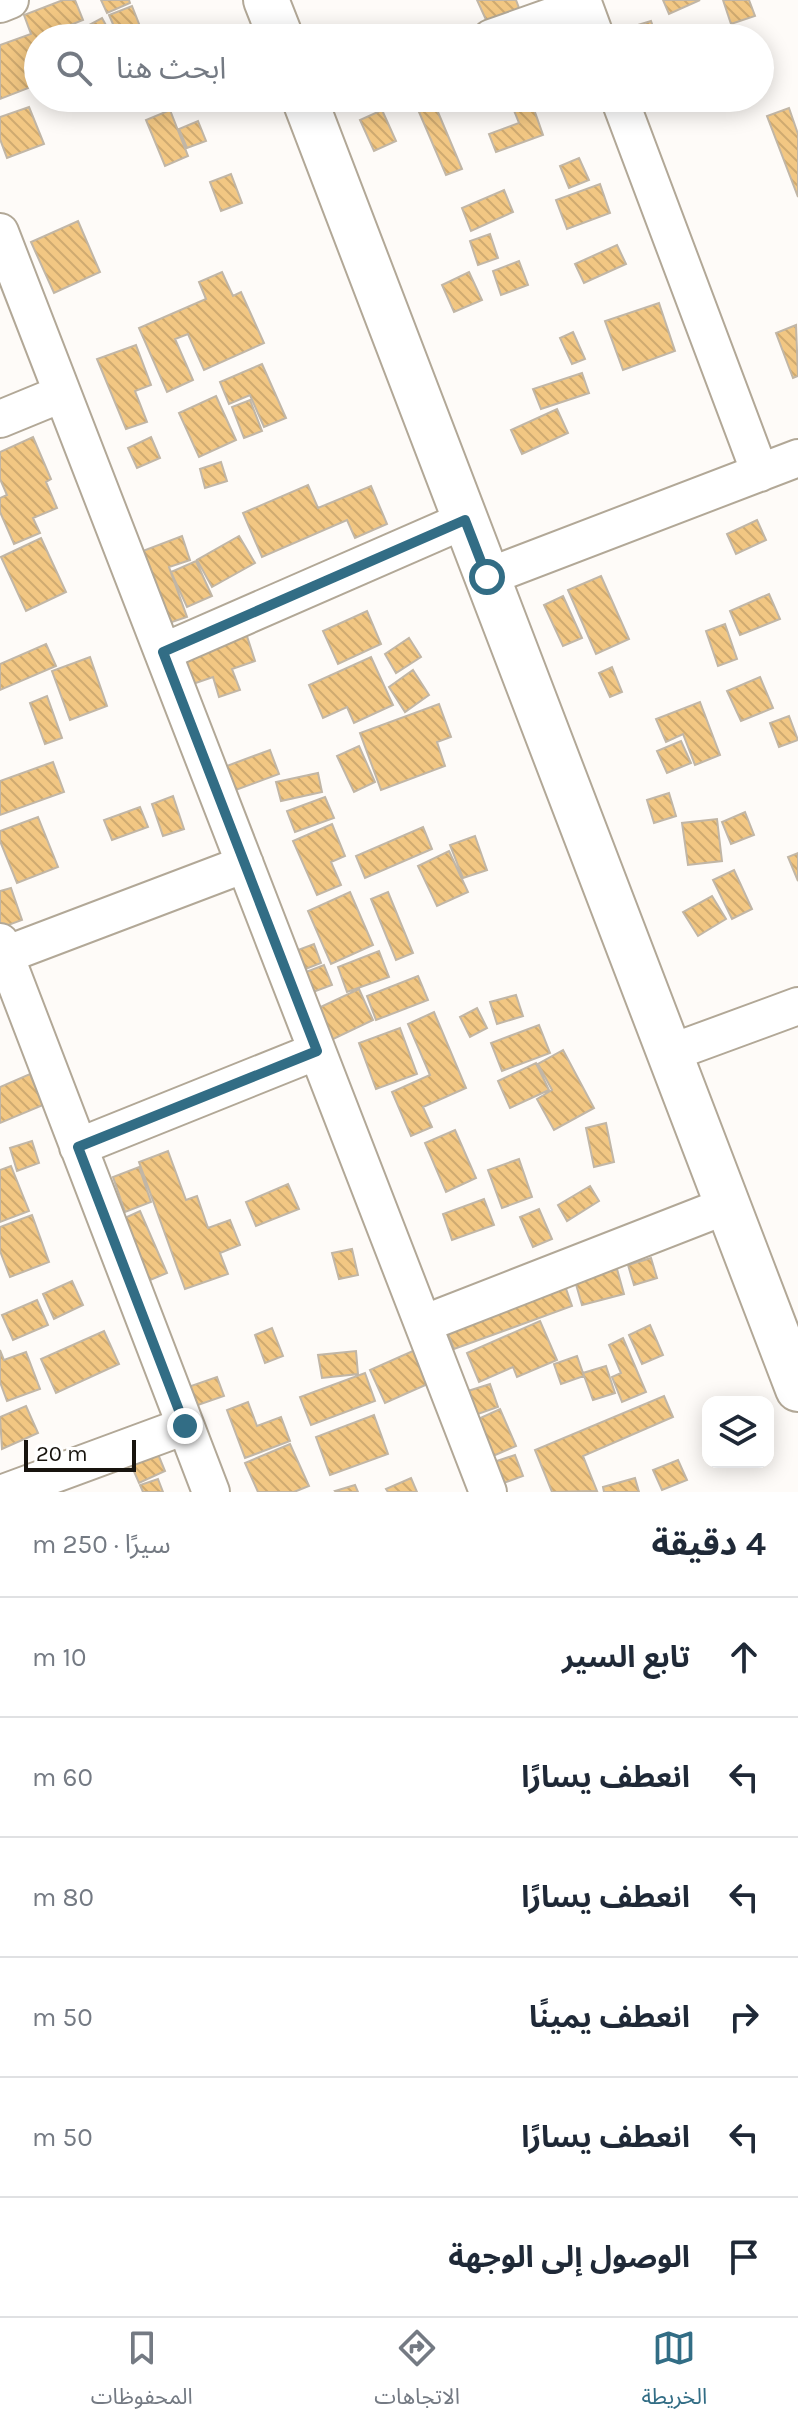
<!DOCTYPE html>
<html lang="ar">
<head>
<meta charset="utf-8">
<style>
	body { margin:0; font-family:Karla,"Noto Sans Arabic",sans-serif; background:#f6f6f7; color:#1f2937; direction:rtl }
	.controls { position:absolute; right:24px; bottom:24px; display:grid; overflow:hidden; border-radius:16px; box-shadow:0 4px 20px #0003 }
	.controls button { width:72px; height:72px; display:grid; place-items:center; padding:0; border:0; border-bottom:2px solid #e0e1e3; background:#fff; color:#1f2937; font:40px sans-serif }
	.scale { position:absolute; left:24px; bottom:20px; width:112px; box-sizing:border-box; padding-left:8px; border:4px solid #18140e; border-top:0; font-size:22px; line-height:28px; white-space:nowrap; color:#18140e; -webkit-text-stroke:6px #fff; paint-order:stroke }
	.stop { position:absolute; width:24px; height:24px; margin:-18px; border:6px solid #326d85; border-radius:50%; background:#fff }
	.stop.end { background:#326d85; border-color:#fff; box-shadow:0 2px 8px #0008 }
	.list { margin:0; padding:0; list-style:none }
	h2 { display:flex; justify-content:space-between; align-items:center; height:104px; margin:0; padding:0 32px; font-size:34px }
	h2 small { font-size:26px; font-weight:400; color:#747a83 }
	.list li { display:grid; grid-template-columns:52px 1fr auto; gap:24px; align-items:center; box-sizing:border-box; height:120px; padding:0 32px; border-top:2px solid #e0e1e3 }
	.list b { display:block; font-size:30px; white-space:nowrap }
	.list em { font-size:26px; font-style:normal; color:#747a83 }
	.icon { flex:none; width:44px; height:44px; fill:none; stroke:currentColor; stroke-width:2; stroke-linecap:round; stroke-linejoin:round }
	.map { position:relative; flex:none; width:798px; height:1492px; overflow:hidden; direction:ltr }
	.search { position:absolute; background:#fff; box-shadow:0 4px 20px #0003; left:24px; right:24px; top:24px; height:88px; display:flex; align-items:center; gap:20px; box-sizing:border-box; padding:0 28px; border-radius:44px; color:#747a83; font-size:30px }
	.sheet { height:824px; background:#fff }
	nav { display:flex; justify-content:space-around; align-items:center; box-sizing:border-box; height:112px; border-top:2px solid #e0e1e3; background:#fff; font-size:22px; color:#747a83 }
	nav a { display:grid; justify-items:center; gap:4px }
	nav .on { color:#326d85 }
	.map>svg:first-child { display:block }
	.building { fill:url(#building-back-hatch); stroke:#c1b6a6; stroke-width:2 }
	.lines { fill:none; stroke-linecap:round; stroke-linejoin:round }
	.minor-casing { stroke:#b2a897; stroke-width:40 }
	.tertiary-casing { stroke:#b2a897; stroke-width:48 }
	.minor { stroke:#fff; stroke-width:36 }
	.tertiary { stroke:#fff; stroke-width:44 }
	.route { stroke:#326d85; stroke-width:10 }
</style>
</head>
<body>
<div class="map">
<svg width="798" height="1492" viewBox="0 0 798 1492">
	<defs>
		<pattern id="building-back-hatch" width="6" height="6" patternUnits="userSpaceOnUse" patternTransform="scale(2)"><rect width="6" height="6" fill="#f2c783"/><path d="M-1 5l2 2M0 0l6 6M5-1l2 2" fill="none" stroke="#cfaa70"/></pattern>
	</defs>
	<rect width="100%" height="100%" fill="#fefbf8"/>
	<path class="building" d="M63,0H75L83,20L53,32L55,38H38V66L29,69L36,85L0,99V45L31,34L24,15Z
		M101,0H129L130,3L107,13Z
		M477,0H516L519,8L487,22Z
		M663,0H700L669,14Z
		M723,0H749L755,16L731,24Z
		M132,6L141,29L119,38L109,15Z
		M102,18L113,38H65Z
		M651,21L657,38H631L628,28Z
		M523,98H530L543,135L496,152L489,134L519,123L511,103Z
		M686,98H711L713,103L689,110Z
		M435,105L462,169L446,175L419,112Z
		M29,107L44,144L7,158L0,139V117Z
		M789,108L798,134V197L767,116Z
		M170,110L188,156L165,166L146,120Z
		M382,110L396,141L374,151L360,120Z
		M198,121L206,141L187,148L179,129Z
		M579,158L589,180L569,188L560,166Z
		M231,174L242,203L221,211L210,182Z
		M600,184L610,213L567,229L556,200Z
		M504,190L513,212L471,231L462,208Z
		M78,221L100,272L54,293L31,242Z
		M490,234L498,258L478,265L470,241Z
		M617,245L626,264L584,283L575,264Z
		M519,261L528,285L501,295L493,271Z
		M222,272L233,296L241,292L264,343L204,370L188,334L175,339L193,380L167,392L139,328L206,299L199,282Z
		M469,272L482,300L454,312L442,285Z
		M659,303L675,351L623,370L605,321Z
		M796,325L798,376L793,378L776,333Z
		M573,332L585,359L572,364L560,338Z
		M136,345L151,385L135,391L147,422L126,429L97,359Z
		M262,364L286,418L264,427L250,395L229,404L220,382Z
		M582,373L589,393L541,409L533,389Z
		M216,396L236,440L199,457L179,413Z
		M250,400L262,431L244,438L232,407Z
		M557,409L568,433L522,454L511,430Z
		M33,437L51,479L46,482L57,508L33,518L40,533L14,544L0,512V498L7,495L0,479V452Z
		M151,437L160,458L137,468L128,448Z
		M221,462L227,481L205,488L200,469Z
		M308,485L318,508L371,486L387,524L355,538L347,520L262,557L243,513Z
		M757,520L766,540L736,554L727,534Z
		M182,536L190,560L169,567L187,617L166,624L140,552Z
		M239,536L255,563L212,587L197,560Z
		M41,538L66,592L26,611L1,557Z
		M196,561L212,596L187,607L171,572Z
		M601,576L629,639L596,654L568,590Z
		M769,594L780,619L740,635L730,611Z
		M563,596L582,638L563,646L544,605Z
		M367,611L381,644L338,664L323,631Z
		M725,624L737,659L718,666L706,631Z
		M246,633L255,661L232,669L240,690L219,697L213,677L190,685L180,656Z
		M409,638L421,657L396,673L385,654Z
		M46,644L56,666L0,690V664Z
		M90,657L107,706L70,720L52,671Z
		M371,657L393,705L354,723L347,707L323,718L309,685Z
		M612,667L622,692L610,697L599,673Z
		M413,670L429,695L405,712L389,687Z
		M760,677L773,708L741,721L727,691Z
		M47,696L62,738L45,744L30,703Z
		M700,702L720,755L695,765L683,734L666,742L656,719Z
		M439,704L451,737L437,742L445,766L381,790L360,733Z
		M789,716L798,740L779,747L770,723Z
		M681,741L691,763L667,773L657,751Z
		M359,746L375,782L354,792L337,756Z
		M270,750L279,774L233,791L224,767Z
		M53,762L64,792L0,815V781Z
		M318,773L322,792L281,801L276,782Z
		M669,793L676,816L654,823L647,800Z
		M173,796L184,829L163,836L152,804Z
		M325,797L334,818L295,832L287,811Z
		M140,807L148,827L112,840L104,820Z
		M745,812L754,835L731,844L722,822Z
		M38,817L58,867L17,883L0,841V831Z
		M717,819L722,861L688,865L682,823Z
		M332,824L345,856L331,862L341,885L317,895L293,841Z
		M423,827L432,849L365,878L356,856Z
		M475,836L487,870L463,878L450,845Z
		M449,851L468,892L437,906L418,866Z
		M798,853V881L788,857Z
		M734,870L752,909L732,919L713,880Z
		M11,888L22,920L0,928V891Z
		M350,892L373,945L331,964L308,911Z
		M388,892L413,953L396,960L371,899Z
		M712,896L726,919L698,936L683,912Z
		M314,944L321,963L298,972L290,953Z
		M379,951L389,977L347,992L338,967Z
		M324,965L332,985L305,995L298,975Z
		M418,976L428,1000L376,1020L367,996Z
		M359,989L373,1020L327,1042L312,1011Z
		M516,995L523,1016L497,1024L490,1002Z
		M477,1008L487,1028L470,1037L460,1017Z
		M434,1012L466,1088L423,1107L432,1127L411,1136L392,1092L430,1075L408,1024Z
		M539,1025L550,1053L502,1071L491,1043Z
		M400,1028L417,1074L376,1089L359,1043Z
		M563,1050L594,1108L554,1130L537,1099L552,1090L538,1064Z
		M536,1063L549,1090L510,1108L498,1081Z
		M30,1074L43,1105L0,1123V1087Z
		M606,1123L614,1162L594,1167L586,1128Z
		M455,1130L476,1178L446,1192L425,1143Z
		M32,1141L39,1163L17,1171L10,1148Z
		M168,1151L186,1200L197,1196L208,1228L230,1220L240,1245L220,1253L228,1274L185,1289L139,1162Z
		M519,1159L532,1197L502,1208L488,1170Z
		M11,1166L29,1211L0,1222V1170Z
		M139,1167L151,1202L125,1212L113,1177Z
		M288,1184L299,1209L256,1226L246,1202Z
		M590,1186L599,1201L567,1221L558,1205Z
		M484,1199L494,1225L452,1240L443,1214Z
		M539,1209L552,1239L533,1247L520,1217Z
		M140,1211L167,1273L143,1283L116,1222Z
		M32,1215L49,1262L10,1277L0,1251V1227Z
		M352,1249L358,1275L339,1279L332,1253Z
		M651,1258L657,1278L634,1285L628,1265Z
		M617,1269L624,1294L582,1305L575,1281Z
		M563,1280L572,1306L454,1349L444,1323Z
		M72,1281L83,1305L54,1319L43,1294Z
		M37,1300L48,1325L13,1340L2,1315Z
		M540,1321L557,1360L517,1377L513,1367L479,1382L467,1353Z
		M650,1325L663,1355L642,1364L629,1335Z
		M272,1328L283,1356L265,1363L255,1335Z
		M104,1331L119,1364L56,1393L41,1359Z
		M623,1338L646,1392L622,1402L612,1377L621,1373L609,1345Z
		M0,1350L4,1360L26,1352L40,1389L7,1401L0,1382Z
		M415,1350L430,1383L385,1403L370,1370Z
		M356,1351L358,1374L322,1378L318,1355Z
		M577,1356L584,1376L561,1384L554,1364Z
		M606,1366L615,1393L593,1400L583,1373Z
		M365,1373L375,1401L311,1425L300,1397Z
		M217,1377L224,1396L195,1406L188,1387Z
		M490,1384L498,1407L475,1415L468,1391Z
		M664,1396L673,1417L583,1456L597,1491L552,1492L535,1450Z
		M248,1402L257,1426L281,1417L290,1441L245,1458L227,1410Z
		M26,1406L38,1433L2,1449L0,1417Z
		M500,1409L516,1446L493,1456L476,1420Z
		M374,1415L388,1454L330,1475L316,1437Z
		M153,1442L165,1471L139,1483L126,1453Z
		M290,1444L309,1486L294,1492H258L245,1463Z
		M515,1455L523,1476L498,1485L491,1463Z
		M678,1460L687,1480L662,1490L653,1470Z
		M411,1478L417,1492H388L386,1489Z
		M635,1478L639,1492H604L603,1487Z
		M158,1479L163,1492H143L140,1485Z
		M355,1485L358,1492H336L335,1491Z"/>
	<g class="lines">
		<g class="minor-casing">
			<path id="minor" d="M582,0L596,38
				M0,4L10,0
				M491,38L584,5
				M619,98L760,473
				M0,232L488,1492
				M0,419L61,394
				M487,577L798,458
				M163,652L465,520
				M0,942L211,1492
				M5,955L245,864
				M670,1053L798,1006
				M78,1147L317,1051
				M423,1324L728,1205
				M6,1492L185,1426"/>
		</g>
		<g class="tertiary-casing">
			<path id="tertiary" d="M266,0L281,38
				M304,98L798,1389"/>
		</g>
		<use href="#minor" class="minor"/>
		<use href="#tertiary" class="tertiary"/>
	</g>
	<g class="lines">
		<path class="route" d="M185,1426L78,1147L317,1051L163,652L465,520L487,577"/>
	</g>
</svg>
<div class="controls">
<button><svg class="icon" aria-label="layers" viewBox="0 0 24 24"><path d="M12 4l9 5-9 5-9-5zM3 14l9 5 9-5"/></svg></button>
</div>
<div class="scale">20 m</div>
<div class="stop" style="left:487px;top:577px"></div>
<div class="stop end" style="left:185px;top:1426px"></div>
<div class="search"><svg class="icon" aria-label="search" viewBox="0 0 24 24"><circle cx="10" cy="10" r="6"/><path d="M15 15l6 6"/></svg>ابحث هنا</div>
</div>
<section class="sheet">
<h2>4 دقيقة<small>سيرًا · 250 m</small></h2>
<ul class="list">
<li><svg class="icon" aria-label="ahead" viewBox="0 0 24 24"><path d="M12 20V5M6 11l6-6 6 6"/></svg><div><b>تابع السير</b></div><em>10 m</em></li>
<li><svg class="icon" aria-label="left" viewBox="0 0 24 24"><path d="M17 20v-9H6M10 6l-5 5 5 5"/></svg><div><b>انعطف يسارًا</b></div><em>60 m</em></li>
<li><svg class="icon" aria-label="left" viewBox="0 0 24 24"><path d="M17 20v-9H6M10 6l-5 5 5 5"/></svg><div><b>انعطف يسارًا</b></div><em>80 m</em></li>
<li><svg class="icon" aria-label="right" viewBox="0 0 24 24"><path d="M7 20v-9h11M14 6l5 5-5 5"/></svg><div><b>انعطف يمينًا</b></div><em>50 m</em></li>
<li><svg class="icon" aria-label="left" viewBox="0 0 24 24"><path d="M17 20v-9H6M10 6l-5 5 5 5"/></svg><div><b>انعطف يسارًا</b></div><em>50 m</em></li>
<li><svg class="icon" aria-label="arrive" viewBox="0 0 24 24"><path d="M6 21V4h12l-3 4 3 4H6"/></svg><div><b>الوصول إلى الوجهة</b></div></li>
</ul>
</section>
<nav>
<a class="on"><svg class="icon" aria-label="map" viewBox="0 0 24 24"><path d="M3 6l6-2 6 2 6-2v14l-6 2-6-2-6 2zM9 4v14M15 6v14"/></svg>الخريطة</a>
<a><svg class="icon" aria-label="directions" viewBox="0 0 24 24"><path d="M12 3l9 9-9 9-9-9zM9 14v-3h6M13 9l2 2-2 2"/></svg>الاتجاهات</a>
<a><svg class="icon" aria-label="saved" viewBox="0 0 24 24"><path d="M7 4h10v16l-5-4-5 4z"/></svg>المحفوظات</a>
</nav>
</body>
</html>
